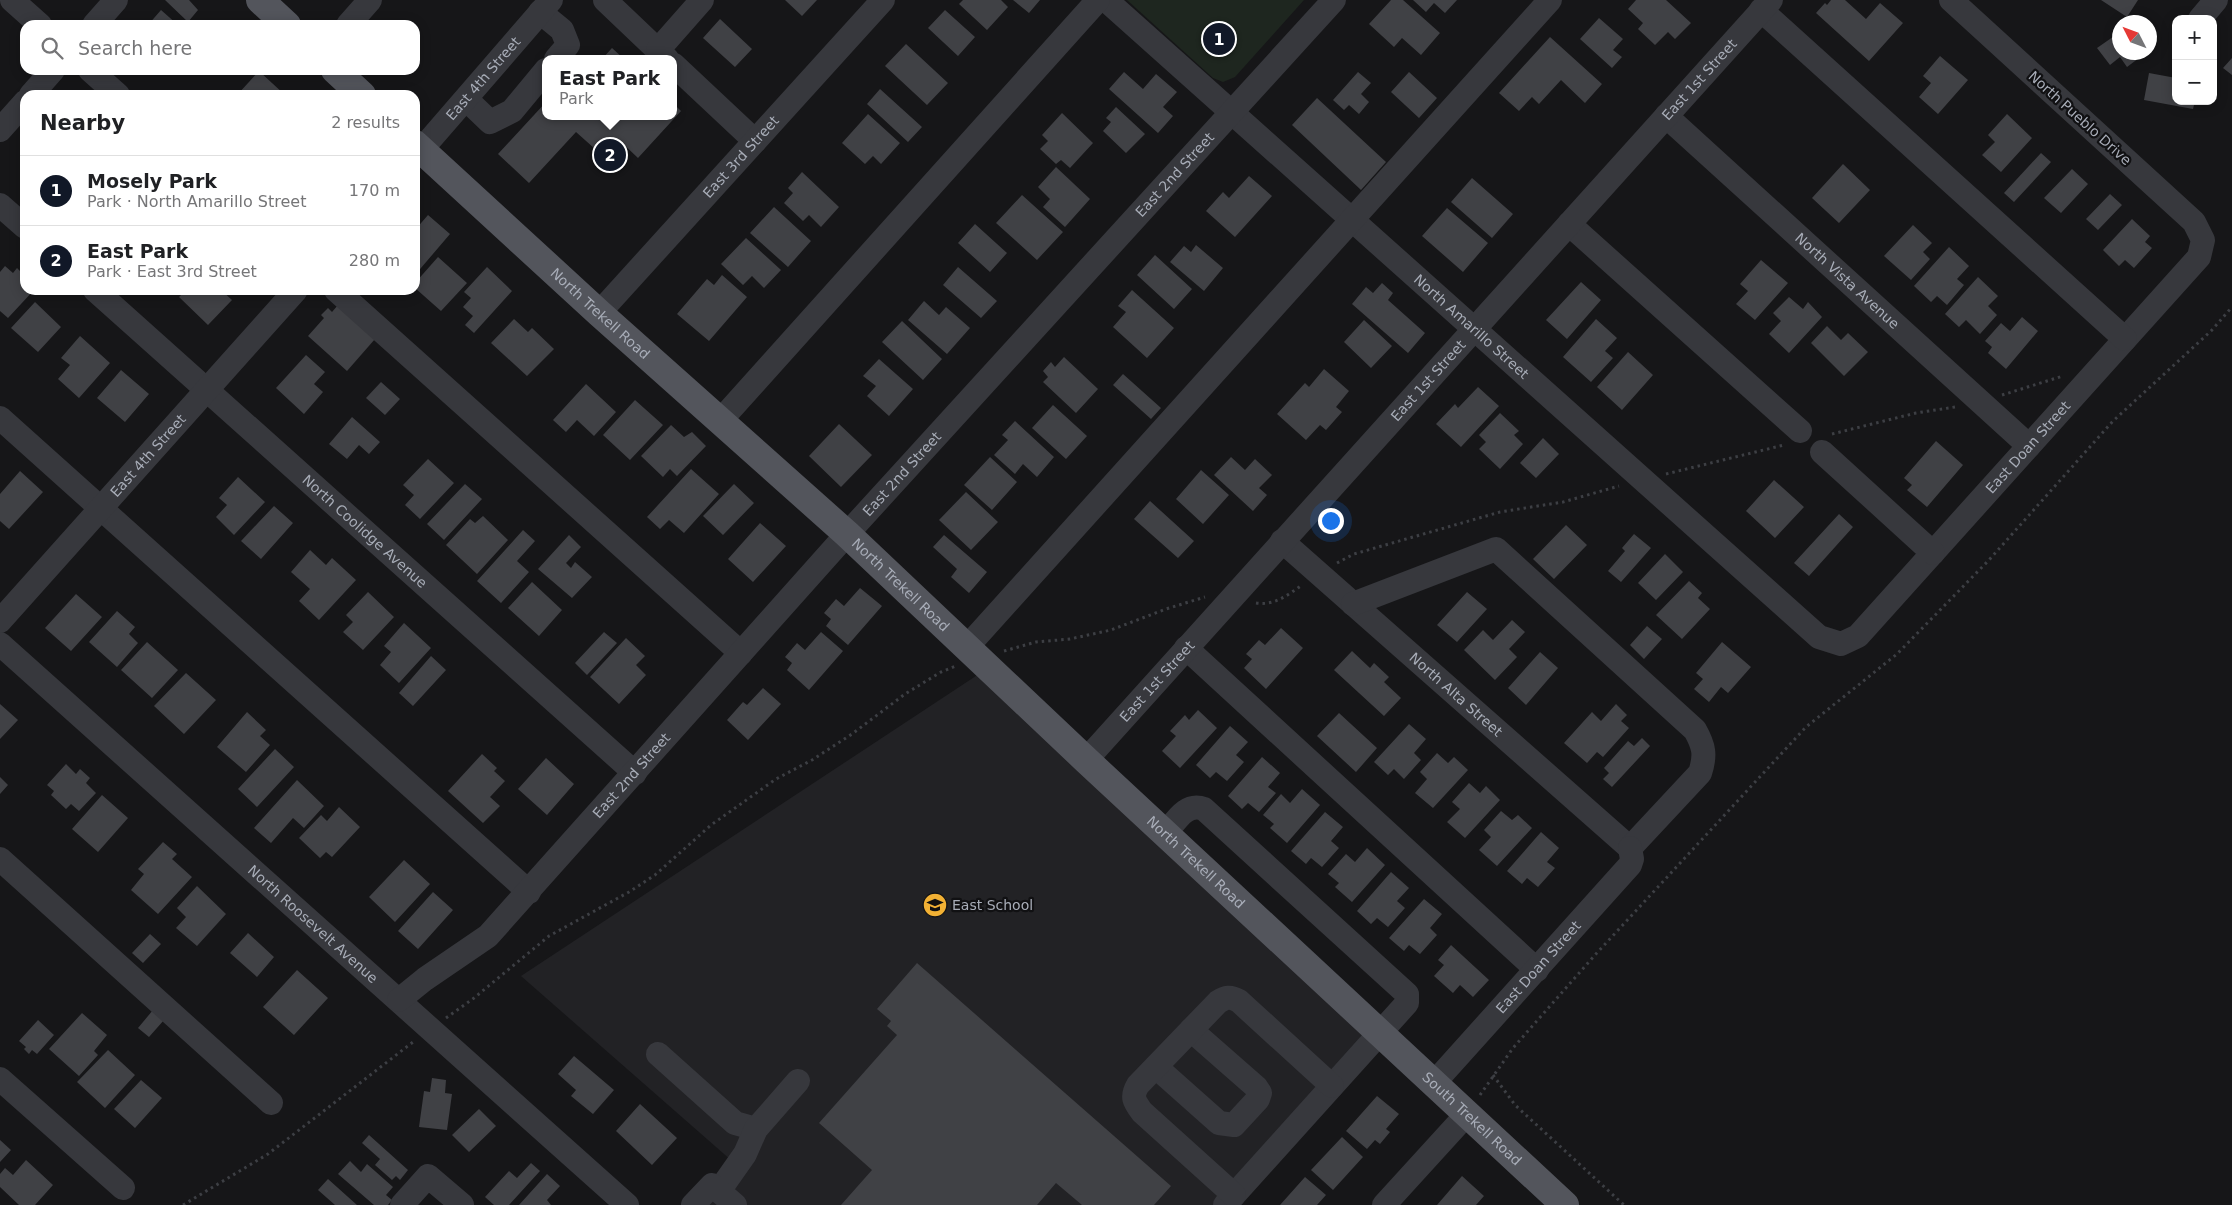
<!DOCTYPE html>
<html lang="en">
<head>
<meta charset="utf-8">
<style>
	body { margin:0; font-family:"DejaVu Sans",sans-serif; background:#f2f2f2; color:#202124 }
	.controls { position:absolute; right:15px; top:15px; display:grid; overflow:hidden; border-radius:10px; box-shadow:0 2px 12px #0003 }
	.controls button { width:45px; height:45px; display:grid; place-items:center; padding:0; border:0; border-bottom:1px solid #e0e0e0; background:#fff; color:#202124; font:25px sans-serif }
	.compass { position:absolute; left:2112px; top:15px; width:45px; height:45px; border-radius:50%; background:#fff; box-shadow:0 2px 12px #0003; rotate:312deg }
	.you { position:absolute; left:1330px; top:520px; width:18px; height:18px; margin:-12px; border:4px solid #fff; border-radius:50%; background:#1a73e8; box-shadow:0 0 0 8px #1a73e833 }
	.badge { display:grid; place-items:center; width:32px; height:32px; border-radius:50%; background:#111827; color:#fff; font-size:16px; font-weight:700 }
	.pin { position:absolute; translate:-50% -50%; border:2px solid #fff; box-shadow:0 1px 5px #0006 }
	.popup { position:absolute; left:542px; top:55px; width:135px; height:65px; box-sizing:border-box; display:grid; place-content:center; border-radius:10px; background:#fff; filter:drop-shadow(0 1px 4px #0005); font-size:16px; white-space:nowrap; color:#757577 }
	.popup b { font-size:19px; color:#202124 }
	.popup::after { content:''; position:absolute; left:50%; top:100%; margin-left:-10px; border:10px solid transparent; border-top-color:#fff }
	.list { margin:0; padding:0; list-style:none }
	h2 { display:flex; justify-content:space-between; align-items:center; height:65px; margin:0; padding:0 20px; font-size:21px }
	h2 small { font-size:16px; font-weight:400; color:#757577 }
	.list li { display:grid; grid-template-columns:32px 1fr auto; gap:15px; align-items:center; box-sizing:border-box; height:70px; padding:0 20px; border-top:1px solid #e0e0e0 }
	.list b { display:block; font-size:19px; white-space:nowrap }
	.list p { margin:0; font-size:16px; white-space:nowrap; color:#757577 }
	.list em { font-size:16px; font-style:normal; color:#757577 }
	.icon { flex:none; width:28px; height:28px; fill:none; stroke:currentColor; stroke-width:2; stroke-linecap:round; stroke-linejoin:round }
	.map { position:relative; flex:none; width:2232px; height:1205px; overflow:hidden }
	.search { position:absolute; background:#fff; box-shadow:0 2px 12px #0003; left:20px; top:20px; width:400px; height:55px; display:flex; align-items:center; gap:12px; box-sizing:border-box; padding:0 18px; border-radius:15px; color:#757577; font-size:19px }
	.panel { position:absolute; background:#fff; box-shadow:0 2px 12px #0003; left:20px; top:90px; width:400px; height:205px; border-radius:15px }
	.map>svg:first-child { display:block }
	.built { fill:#222225 }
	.green { fill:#1e261f }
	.building { fill:#404145 }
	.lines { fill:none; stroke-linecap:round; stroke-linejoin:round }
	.path { stroke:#3d3f44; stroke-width:3; stroke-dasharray:2.5 4; stroke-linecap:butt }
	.minor { stroke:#37383d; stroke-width:24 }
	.major { stroke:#53555c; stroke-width:28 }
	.labels { text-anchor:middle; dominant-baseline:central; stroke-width:4.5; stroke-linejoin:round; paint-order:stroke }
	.street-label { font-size:14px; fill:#a8adb8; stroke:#111113 }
	.poi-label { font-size:14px; fill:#a8adb8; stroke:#111113; text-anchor:start }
</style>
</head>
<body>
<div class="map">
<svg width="2232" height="1205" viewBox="0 0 2232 1205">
	<rect width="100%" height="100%" fill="#161618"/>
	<path class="built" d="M988,668L1380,1032L1225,1205H693L732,1161L521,976Z"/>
	<path class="green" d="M1127,0H1304L1235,77L1223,82L1213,78Z"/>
	<path class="building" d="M165,0H189L198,10L188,22Z
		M785,0H817L802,16Z
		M963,0H1001L1008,7L987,30L959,4Z
		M1013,0H1040L1029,13Z
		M1391,0H1403L1440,33L1421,55L1402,38L1394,47L1369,24Z
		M1413,0H1457L1445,13L1434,3L1426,12Z
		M1636,0H1666L1691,23L1675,39L1668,32L1655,45L1638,29L1643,23L1628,9Z
		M1831,0H1845L1866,19L1880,3L1903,23L1869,61L1816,13L1825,3L1827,5Z
		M2101,0H2138L2127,17Z
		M161,10L178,25H148Z
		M945,10L975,37L958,56L928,28Z
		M1599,18L1623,39L1613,50L1622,57L1612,68L1580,39Z
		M720,19L752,49L735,67L703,38Z
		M2120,32V52H2147L2127,67L2120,57L2110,65L2097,48Z
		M1550,37L1602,84L1585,103L1561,80L1539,104L1532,97L1519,111L1499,93Z
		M906,44L948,83L927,105L885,66Z
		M612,48L624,59H602Z
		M1940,56L1968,80L1938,114L1919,97L1931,83L1923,76Z
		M2232,58V75L2223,68Z
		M259,71L285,95L238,94Z
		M1124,72L1143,89L1156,74L1177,92L1163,107L1173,116L1158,133L1109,89Z
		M1358,72L1371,83L1361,94L1369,102L1359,114L1349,105L1344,110L1333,100Z
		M1409,72L1437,98L1419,118L1391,92Z
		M2149,73L2176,78V101H2195L2193,109L2144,100Z
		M880,89L922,127L908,142L867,104Z
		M1317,98L1386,162L1361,190L1292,125Z
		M546,102V116H674V104L681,111L638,158L619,140L604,157L576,132L529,183L498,154Z
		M1116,107L1145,134L1126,153L1103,131L1111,122L1106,118Z
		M1062,113L1093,143L1070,168L1061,160L1056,164L1040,149L1048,141L1042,135Z
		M868,114L900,143L881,164L873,156L865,164L842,143Z
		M2007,114L2032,138L2001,172L1982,155L1995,142L1988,135Z
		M2041,153L2051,162L2014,202L2004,193Z
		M1843,164L1870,190L1839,223L1812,198Z
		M1056,167L1090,199L1065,227L1043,207L1050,199L1038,187Z
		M2072,169L2088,184L2061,213L2044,198Z
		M802,172L839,207L821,227L809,215L803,221L784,203L793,193L788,188Z
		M1249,176L1272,196L1235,237L1206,211L1223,192L1229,198Z
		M1472,178L1513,214L1492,238L1451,202Z
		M2110,194L2122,205L2098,230L2086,219Z
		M1022,195L1063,232L1037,260L996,223Z
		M774,207L811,241L788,267L750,233Z
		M1447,208L1488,243L1463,272L1422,236Z
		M428,215L450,234L415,275V230Z
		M2132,219L2150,236L2145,242L2152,248L2134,268L2125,260L2119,266L2103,250Z
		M975,224L1007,253L990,272L958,243Z
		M1913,225L1932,243L1923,252L1930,259L1911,280L1884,256Z
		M746,238L781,270L764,288L752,276L743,285L721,264Z
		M1196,245L1223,268L1204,291L1170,262L1184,246L1191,252Z
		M1949,247L1969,266L1957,279L1964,285L1947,305L1937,296L1931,302L1914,286Z
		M1155,255L1192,289L1174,309L1137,275Z
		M438,257L467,283L441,311L415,288V283Z
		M1761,260L1788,283L1755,320L1736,304L1748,291L1740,284Z
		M5,266L13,273L17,268L24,275L21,278L25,281V290H34L8,318L0,311V272Z
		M487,267L512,291L474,333L465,325L473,316L463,307L471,298L464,292Z
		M958,267L997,301L981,318L943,285Z
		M722,275L747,297L709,341L677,314L707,279L714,285Z
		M1978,277L1998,296L1988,306L1997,315L1980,334L1966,320L1959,327L1945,314Z
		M1581,282L1601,300L1567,339L1546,320Z
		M1382,283L1393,293L1388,300L1425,333L1408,353L1352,304L1366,287L1373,293Z
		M186,290H221L232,300L208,325L179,297Z
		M1132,290L1174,328L1147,358L1113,327L1126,312L1118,306Z
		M1789,297L1803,309L1808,302L1822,317L1789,353L1769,334L1781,321L1773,313Z
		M924,301L939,315L946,307L970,328L947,354L908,320Z
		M35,302L61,327L38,352L11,328Z
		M338,305L375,339L347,371L308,336L324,318L321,315L328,308L332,312Z
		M2022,317L2038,331L2006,369L1988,353L1992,347L1985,341L2001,323L2010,331Z
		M514,319L528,332L532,328L554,349L527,376L491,343Z
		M1596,319L1617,338L1605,351L1613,358L1591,382L1563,357Z
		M1364,320L1392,346L1371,368L1344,342Z
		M902,321L942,359L923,380L882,342Z
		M1827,326L1841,340L1848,333L1868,352L1844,376L1811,343Z
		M80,336L110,363L79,398L58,379L70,365L61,358Z
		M1628,352L1653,375L1622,410L1597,387Z
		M306,355L325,372L314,384L323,392L304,414L276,388Z
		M1064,357L1098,389L1076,413L1043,382L1048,377L1043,371L1051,362L1055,367Z
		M879,359L913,389L889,416L867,396L876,386L863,376Z
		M1324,369L1349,391L1336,407L1342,412L1326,430L1320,425L1306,440L1277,414L1305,383L1309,387Z
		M121,370L149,394L125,422L97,398Z
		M1123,374L1161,408L1151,419L1113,385Z
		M381,382L400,399L385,415L366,398Z
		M586,384L616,412L594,436L577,420L566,432L553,420Z
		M1478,387L1499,406L1461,447L1436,424L1455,404L1458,408Z
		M635,400L663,425L630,460L603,435Z
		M1053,405L1087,436L1066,459L1032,428Z
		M1500,413L1519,431L1514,435L1523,444L1500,469L1479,449L1486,442L1479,435Z
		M352,417L380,442L369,454L359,445L347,459L329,444Z
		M1015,421L1054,457L1037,477L1023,464L1015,474L994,455L1008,440L1002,435Z
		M839,424L872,455L841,487L809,456Z
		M671,425L684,437L692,432L706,446L677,476L670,469L663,477L641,456Z
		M1543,438L1559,454L1536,478L1520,463Z
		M1936,441L1963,465L1927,507L1907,490L1912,485L1904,478Z
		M990,457L1017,482L992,510L964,485Z
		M1231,457L1245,470L1255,459L1272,475L1259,488L1267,495L1253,511L1214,475Z
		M428,459L454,483L420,519L405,505L414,495L403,485Z
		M691,469L719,494L684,533L669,520L660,529L647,517Z
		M1201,470L1229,495L1203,524L1176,499Z
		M20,471L43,492L9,529L0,521V494Z
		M238,477L265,502L234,535L216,517L227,505L219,498Z
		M1774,480L1804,507L1775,538L1746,511Z
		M465,484L482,499L444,540L427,524Z
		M734,484L754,503L723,535L703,516Z
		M966,492L998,522L971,550L939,520Z
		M1150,501L1194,541L1178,558L1134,519Z
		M274,506L293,523L261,559L241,541Z
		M1839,514L1853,527L1809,576L1794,563Z
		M483,516L508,540L477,574L446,545L470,519L475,523Z
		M760,523L786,546L753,582L728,559Z
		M1566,525L1587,545L1554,579L1533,559Z
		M523,530L535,541L517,561L529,572L501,603L477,581Z
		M1634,534L1651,548L1621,582L1608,571L1625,551L1622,548Z
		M569,535L581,547L566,563L571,568L575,562L592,577L572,598L538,569Z
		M944,535L987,572L969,593L951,577L957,569L933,547Z
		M310,550L326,565L332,558L356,580L319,620L299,601L310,589L291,572Z
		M1665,554L1683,572L1656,600L1638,583Z
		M1689,581L1702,593L1698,598L1710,609L1682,639L1656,615Z
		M532,582L562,610L539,636L508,608Z
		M860,588L882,606L848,645L826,626L831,619L824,613L836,599L844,606Z
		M368,592L394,617L363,650L343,632L353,622L346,615Z
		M1467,592L1487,609L1457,642L1437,625Z
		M76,594L102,617L71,651L45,628Z
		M117,611L135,627L129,634L138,643L117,667L89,642Z
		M1512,620L1525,632L1509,649L1517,657L1495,680L1464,650L1483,630L1493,640Z
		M404,623L431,648L399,683L380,665L391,652L384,646Z
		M1647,626L1662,639L1644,659L1630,645Z
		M1281,628L1303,648L1266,689L1244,668L1252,659L1246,654L1259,640L1265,645Z
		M604,632L617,643L587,675L575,663Z
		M821,632L843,651L809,690L787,670L792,663L785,657L797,643L805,650Z
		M626,638L645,656L636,665L646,675L619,704L590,677Z
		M147,642L178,670L152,698L121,670Z
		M1722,642L1751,667L1728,693L1721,687L1709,702L1694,689L1703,679L1696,673Z
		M1352,651L1370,668L1374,663L1389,677L1384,682L1401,698L1384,716L1334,670Z
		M1540,652L1558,668L1526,705L1508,688Z
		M431,656L446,670L413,706L399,693Z
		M186,673L216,700L184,734L154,706Z
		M763,688L781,704L748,740L727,720L743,702L747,705Z
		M0,704L18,720L0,739Z
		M1616,704L1627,715L1621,721L1629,728L1603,757L1597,752L1587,763L1564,743L1592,712L1601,721Z
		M1198,710L1217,728L1180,768L1162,751L1176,736L1170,731L1185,715L1189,720Z
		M247,712L266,730L260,736L270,745L246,772L217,747Z
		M1339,713L1377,748L1356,772L1317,736Z
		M1409,724L1426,739L1414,753L1421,760L1404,779L1394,769L1388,775L1374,762Z
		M1230,726L1248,742L1236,755L1244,762L1227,781L1216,772L1210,778L1196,765Z
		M1642,738L1650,746L1612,787L1603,779L1609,773L1604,768L1628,741L1634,746Z
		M275,749L294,767L257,807L238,789Z
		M1437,753L1448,763L1454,757L1468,770L1433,808L1415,793L1427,779L1420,772Z
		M482,754L497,768L494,771L505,781L490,797L500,806L483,823L448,791Z
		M1262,757L1280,773L1268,787L1276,793L1259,812L1248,803L1242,809L1228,796Z
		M546,758L574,784L547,815L518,789Z
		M66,764L76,774L80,769L90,778L86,783L96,793L79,811L71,804L66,809L51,795L54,791L47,785Z
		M0,777L8,785L0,794Z
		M297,780L324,806L304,828L293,818L271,843L254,828Z
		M1469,783L1480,793L1486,786L1500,800L1465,838L1447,822L1460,809L1452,802Z
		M1302,789L1320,805L1287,843L1270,828L1274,824L1263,815L1281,794L1290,803Z
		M102,795L128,818L98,852L72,829Z
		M339,807L360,827L332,857L326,852L320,858L299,838L321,815L327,821Z
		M1501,811L1512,820L1518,815L1532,828L1497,866L1479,850L1491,837L1484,830Z
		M1325,812L1343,827L1331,841L1339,848L1322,867L1311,858L1306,864L1291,851Z
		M1541,832L1559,848L1547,862L1555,868L1538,887L1527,878L1522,884L1507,871Z
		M163,842L177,854L172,859L192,877L158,914L131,890L144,874L138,869Z
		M1367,848L1385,865L1352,902L1335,887L1339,883L1328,874L1346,854L1355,862Z
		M404,860L430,884L395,922L369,897Z
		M1391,872L1409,888L1397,901L1405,908L1388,927L1377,918L1371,924L1357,911Z
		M197,886L226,914L197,946L176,928L186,917L177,908Z
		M433,892L453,910L418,949L398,931Z
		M1424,899L1442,914L1430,928L1437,935L1420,954L1409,945L1404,951L1389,938Z
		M248,933L274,957L257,977L230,953Z
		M150,934L161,944L143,963L132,953Z
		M1451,945L1489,980L1473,997L1460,985L1453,993L1434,976L1444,965L1438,960Z
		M917,963L1171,1186L1154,1205H1082L1056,1183L1037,1205H841L872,1170L819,1123L897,1035L887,1026L891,1021L877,1009Z
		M297,970L328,998L294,1035L263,1007Z
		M153,1010L164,1020L149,1037L138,1028Z
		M82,1013L107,1035L94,1051L98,1055L79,1076L49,1049Z
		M38,1020L54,1035L37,1054L32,1050L29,1054L24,1049L26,1047L19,1041Z
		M108,1050L135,1075L105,1108L77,1082Z
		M574,1056L614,1090L593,1114L571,1096L576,1090L558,1074Z
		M432,1078L446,1080L445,1093L452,1094L447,1130L419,1127L424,1091L430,1092Z
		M141,1080L162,1098L135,1128L114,1109Z
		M1377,1096L1399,1114L1386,1129L1390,1132L1380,1144L1375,1140L1367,1149L1346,1131Z
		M640,1104L677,1138L652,1165L616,1131Z
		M479,1109L496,1126L469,1152L452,1135Z
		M369,1135L408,1170L400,1180L396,1176L392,1180L375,1165L380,1159L362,1143Z
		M1342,1137L1363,1157L1333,1190L1311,1170Z
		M0,1140L11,1150L0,1162Z
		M26,1160L53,1185L35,1205H19L0,1187V1174L5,1168L13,1175Z
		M350,1161L361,1172L367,1164L393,1187L386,1195L392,1200L388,1205H374L338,1174Z
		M531,1163L540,1171L509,1205H494L485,1197L509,1171L517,1178Z
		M547,1174L560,1186L547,1200L551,1205H519Z
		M1462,1176L1484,1196L1476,1205H1437Z
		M1305,1177L1326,1195L1317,1205H1280Z
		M328,1179L357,1205H335L318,1190Z"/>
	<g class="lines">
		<path class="path" d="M2002,395L2063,376
			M1832,434L1916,413L1955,407
			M1666,474L1784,445
			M1337,563L1354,554L1500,512L1563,502L1619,486
			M1256,603C1274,606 1288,595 1302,585
			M1004,651L1036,642L1070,639L1111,630L1166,609L1205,597
			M446,1018L474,998L549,936L629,892L655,875L711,825L776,779L812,760L852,734L905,694L941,672L956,666
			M1493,1075L1515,1105L1624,1205
			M1480,1095L1513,1048L1595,955L1806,727L1897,654L1989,560L2113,421L2211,331L2232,307
			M183,1205L268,1154L413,1042"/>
		<g class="minor">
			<path d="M12,0L40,25"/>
			<path d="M605,0L667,59"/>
			<path id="s1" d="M1106,0L1819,637L1841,644L1858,636L2199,257L2203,240L2194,222L1951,0"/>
			<path d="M1761,10L2125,339"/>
			<path d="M540,12L562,30L568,45L556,59"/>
			<path d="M2200,19L2216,0"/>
			<path d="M94,25L116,0"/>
			<path d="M348,25L370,0"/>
			<path d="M658,50L702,0"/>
			<path d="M674,65L755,141"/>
			<path d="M90,70L118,95"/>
			<path d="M31,95L53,70"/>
			<path d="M466,99L490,122L512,111L546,70"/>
			<path id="s2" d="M1666,116L2029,446"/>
			<path d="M0,130L25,102"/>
			<path id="s3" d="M415,157L551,0"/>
			<path d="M0,205L25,227"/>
			<path d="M1569,224L1800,431"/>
			<path id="s4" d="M95,290L635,773"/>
			<path d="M336,290L741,653"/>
			<path id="s5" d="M599,313L883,0"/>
			<path d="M0,418L529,892"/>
			<path d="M720,421L1098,0"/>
			<path d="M1822,452L1933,553"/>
			<path id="s6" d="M1282,541L1630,848"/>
			<path d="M1353,604L1496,549L1695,730C1704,746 1706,755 1700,773L1630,848"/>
			<path id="s7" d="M0,621L296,290"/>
			<path id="s8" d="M0,644L627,1205"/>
			<path d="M967,647L1550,0"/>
			<path d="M1186,648L1537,970"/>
			<path id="s9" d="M1086,760L1771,0"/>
			<path d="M1165,834C1176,821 1186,802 1204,809L1407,994V1003L1225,1205"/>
			<path d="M0,859L271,1103"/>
			<path id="s10" d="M399,1000L425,979L488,936L847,534L1334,0"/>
			<path d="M658,1054L735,1123L756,1129"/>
			<path d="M1156,1067L1219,1123L1234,1125L1258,1099L1260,1093L1256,1087L1191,1030"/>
			<path d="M0,1079L123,1188"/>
			<path id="s11" d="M1434,1083L1630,865L1632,859L1630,848"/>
			<path d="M719,1191L745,1154L756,1129L798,1081"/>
			<path d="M1234,1195L1142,1112C1134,1101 1131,1097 1138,1085L1218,1002C1226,997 1230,996 1239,1001L1332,1086"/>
			<path d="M402,1205L428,1176L462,1205"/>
			<path d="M693,1205L712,1185L735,1205"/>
			<path d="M1384,1205L1467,1114"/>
		</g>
		<g class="major">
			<path d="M260,0L287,25"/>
			<path d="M335,70L362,95"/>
			<path id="s12" d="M415,144L599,313L847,534L1086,760L1565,1205"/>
		</g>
	</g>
	<defs>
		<g id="school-disc" transform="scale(1.25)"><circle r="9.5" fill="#f2b134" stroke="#111113"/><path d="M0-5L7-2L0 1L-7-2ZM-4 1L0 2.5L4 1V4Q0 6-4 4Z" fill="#111"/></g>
	</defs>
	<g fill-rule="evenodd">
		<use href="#school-disc" x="935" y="905"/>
	</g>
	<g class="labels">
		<g class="street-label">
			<text stroke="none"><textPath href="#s3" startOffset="104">East 4th Street</textPath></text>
			<text stroke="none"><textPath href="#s9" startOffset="916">East 1st Street</textPath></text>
			<text transform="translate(2080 118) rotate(42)">North Pueblo Drive</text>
			<text stroke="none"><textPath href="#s5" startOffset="211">East 3rd Street</textPath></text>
			<text stroke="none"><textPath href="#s10" startOffset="1135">East 2nd Street</textPath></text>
			<text stroke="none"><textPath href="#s2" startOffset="245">North Vista Avenue</textPath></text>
			<text stroke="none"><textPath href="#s12" startOffset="251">North Trekell Road</textPath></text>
			<text stroke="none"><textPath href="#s1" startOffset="490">North Amarillo Street</textPath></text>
			<text stroke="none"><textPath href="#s9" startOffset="511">East 1st Street</textPath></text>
			<text stroke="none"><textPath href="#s1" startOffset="1252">East Doan Street</textPath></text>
			<text stroke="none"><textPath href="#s7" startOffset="222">East 4th Street</textPath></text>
			<text stroke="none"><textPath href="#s10" startOffset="730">East 2nd Street</textPath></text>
			<text stroke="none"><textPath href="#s4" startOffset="362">North Coolidge Avenue</textPath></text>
			<text stroke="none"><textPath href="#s12" startOffset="656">North Trekell Road</textPath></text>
			<text stroke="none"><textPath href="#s9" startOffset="106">East 1st Street</textPath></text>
			<text stroke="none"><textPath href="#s6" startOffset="232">North Alta Street</textPath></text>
			<text stroke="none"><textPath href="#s10" startOffset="325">East 2nd Street</textPath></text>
			<text stroke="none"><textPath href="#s12" startOffset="1061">North Trekell Road</textPath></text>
			<text stroke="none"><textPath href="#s8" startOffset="420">North Roosevelt Avenue</textPath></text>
			<text stroke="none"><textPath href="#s11" startOffset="156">East Doan Street</textPath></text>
			<text stroke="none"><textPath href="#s12" startOffset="1438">South Trekell Road</textPath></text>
		</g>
		<g class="poi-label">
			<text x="952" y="905">East School</text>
		</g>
	</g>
</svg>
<div class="controls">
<button>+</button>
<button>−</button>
</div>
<svg class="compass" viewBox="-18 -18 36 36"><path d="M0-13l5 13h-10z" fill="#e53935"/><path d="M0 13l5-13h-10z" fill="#757577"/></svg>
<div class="you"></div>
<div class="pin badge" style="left:1219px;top:39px">1</div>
<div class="pin badge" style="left:610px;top:155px">2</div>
<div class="popup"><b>East Park</b>Park</div>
<div class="search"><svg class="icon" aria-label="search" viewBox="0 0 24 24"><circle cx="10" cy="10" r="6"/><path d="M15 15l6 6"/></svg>Search here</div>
<section class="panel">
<h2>Nearby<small>2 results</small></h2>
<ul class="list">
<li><span class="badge">1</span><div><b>Mosely Park</b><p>Park · North Amarillo Street</p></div><em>170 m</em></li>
<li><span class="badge">2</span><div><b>East Park</b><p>Park · East 3rd Street</p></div><em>280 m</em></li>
</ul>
</section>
</div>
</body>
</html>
